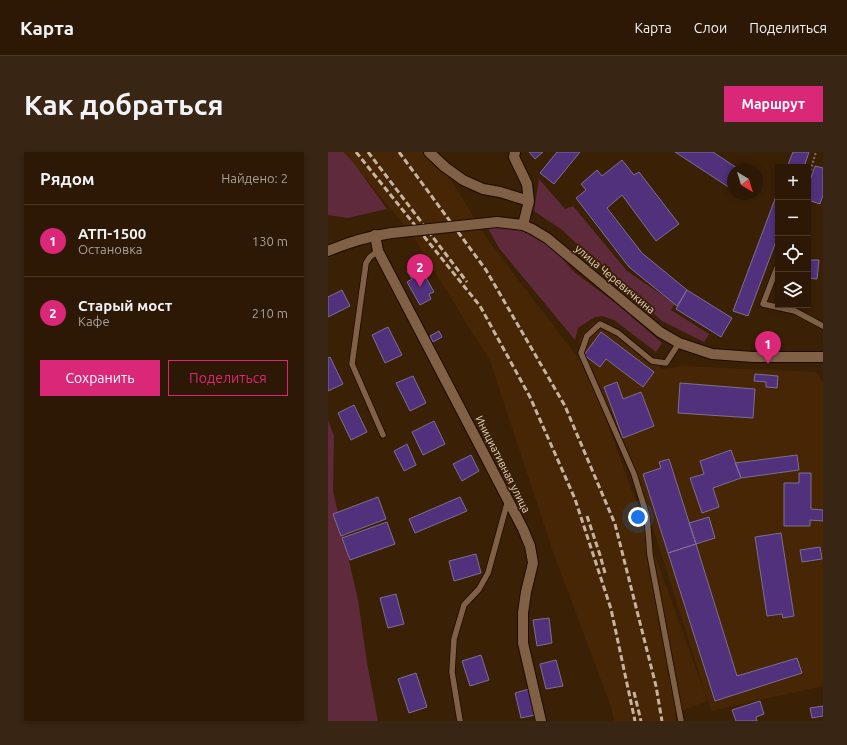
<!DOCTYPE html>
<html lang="ru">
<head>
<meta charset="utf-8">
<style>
	body { margin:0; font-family:Ubuntu,sans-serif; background:#382513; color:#f1f3f6 }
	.controls { position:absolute; right:12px; top:12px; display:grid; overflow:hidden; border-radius:0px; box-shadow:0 2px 6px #0003 }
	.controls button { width:36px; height:36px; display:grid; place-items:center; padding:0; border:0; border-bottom:1px solid #483726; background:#2c1804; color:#f1f3f6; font:20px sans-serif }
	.compass { position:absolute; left:399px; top:12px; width:36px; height:36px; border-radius:50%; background:#2c1804; box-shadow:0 2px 6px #0003; rotate:142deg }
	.you { position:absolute; left:310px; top:365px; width:14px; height:14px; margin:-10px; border:3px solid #fff; border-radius:50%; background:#1a73e8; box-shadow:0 0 0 6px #1a73e833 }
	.badge { display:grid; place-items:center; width:26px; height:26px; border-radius:50%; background:#db2777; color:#fff; font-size:13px; font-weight:700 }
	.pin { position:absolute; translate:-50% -33px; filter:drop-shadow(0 1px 2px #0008) }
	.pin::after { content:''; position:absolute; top:21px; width:14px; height:12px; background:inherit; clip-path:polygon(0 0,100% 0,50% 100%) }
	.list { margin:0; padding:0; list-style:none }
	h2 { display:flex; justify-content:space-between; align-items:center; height:52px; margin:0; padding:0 16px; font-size:17px }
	h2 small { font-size:13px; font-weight:400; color:#a6a09a }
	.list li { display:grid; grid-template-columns:26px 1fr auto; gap:12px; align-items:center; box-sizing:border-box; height:72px; padding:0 16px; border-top:1px solid #483726 }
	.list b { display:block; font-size:15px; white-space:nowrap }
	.list p { margin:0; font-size:13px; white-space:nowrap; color:#a6a09a }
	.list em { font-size:13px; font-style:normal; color:#a6a09a }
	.actions { display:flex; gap:8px; padding:12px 16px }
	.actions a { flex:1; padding:9px 0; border:1px solid #db2777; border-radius:0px; text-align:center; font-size:14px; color:#db2777 }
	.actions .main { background:#db2777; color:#fff }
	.icon { flex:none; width:22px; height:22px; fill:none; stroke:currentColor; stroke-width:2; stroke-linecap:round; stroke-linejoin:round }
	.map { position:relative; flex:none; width:495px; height:569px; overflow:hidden; border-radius:0px }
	header { display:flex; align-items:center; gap:24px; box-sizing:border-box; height:56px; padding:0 20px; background:#2c1804; border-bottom:1px solid #483726 }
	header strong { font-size:19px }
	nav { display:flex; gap:22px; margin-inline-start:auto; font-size:14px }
	.intro { display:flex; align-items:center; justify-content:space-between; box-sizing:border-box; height:96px; padding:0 24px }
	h1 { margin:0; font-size:28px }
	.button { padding:10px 18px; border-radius:0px; background:#db2777; color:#fff; font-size:14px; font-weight:700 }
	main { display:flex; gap:24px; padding:0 24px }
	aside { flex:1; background:#2c1804; border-radius:0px; box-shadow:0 2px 6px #0003 }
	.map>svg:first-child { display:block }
	.built { fill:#462604; fill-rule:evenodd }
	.green { fill:#5f2b3c }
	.building { fill:#52317c; stroke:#7c6f93 }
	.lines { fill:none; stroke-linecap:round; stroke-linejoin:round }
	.lane-casing { stroke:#1d0a00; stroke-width:7 }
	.street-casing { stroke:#1d0a00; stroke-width:12 }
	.secondary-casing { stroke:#1d0a00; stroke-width:12 }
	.path { stroke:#86705b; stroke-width:2; stroke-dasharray:2 2; stroke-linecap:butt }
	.lane { stroke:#806146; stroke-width:5.5 }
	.street { stroke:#806146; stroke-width:10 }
	.secondary { stroke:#806146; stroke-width:10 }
	.rail { stroke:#c7b3a3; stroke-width:3; stroke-dasharray:6 3; stroke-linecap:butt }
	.secondary-bridge-casing { stroke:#1d0a00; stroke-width:12; stroke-linecap:butt }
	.secondary-bridge { stroke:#806146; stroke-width:10 }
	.labels { text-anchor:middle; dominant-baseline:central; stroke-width:4; stroke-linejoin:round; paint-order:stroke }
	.street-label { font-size:11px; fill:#e4d2c4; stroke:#3a2005 }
</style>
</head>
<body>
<header>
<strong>Карта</strong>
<nav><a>Карта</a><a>Слои</a><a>Поделиться</a></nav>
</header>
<div class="intro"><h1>Как добраться</h1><a class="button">Маршрут</a></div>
<main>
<aside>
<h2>Рядом<small>Найдено: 2</small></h2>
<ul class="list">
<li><span class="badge">1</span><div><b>АТП-1500</b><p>Остановка</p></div><em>130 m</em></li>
<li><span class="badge">2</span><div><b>Старый мост</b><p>Кафе</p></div><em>210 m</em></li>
</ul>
<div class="actions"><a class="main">Сохранить</a><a>Поделиться</a></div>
</aside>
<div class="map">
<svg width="495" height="569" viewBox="0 0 495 569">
	<rect width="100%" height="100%" fill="#3a2005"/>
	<path class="built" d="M14,0H105L163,92L259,217L252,204L251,187L265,170L280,171L324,205L334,217L356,214L488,220L495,230V534L383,559L380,549L347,561L348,569H286L283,555L225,400L162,209L84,83L24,10ZM261,220L315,344L379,547Z"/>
	<path class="green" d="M0,0H15L25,10L59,57L20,66L0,63Z
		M211,27L237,57L245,54L299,119L347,152L343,158L381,182L376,190L334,169L285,126L234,78L206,59Z
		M158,73L187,76L205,82L227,98L246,120L290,153L334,191L328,200L286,168L274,164L267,165L250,176L247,188L171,96Z
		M0,268L6,284L5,339L30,448L39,511L50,569H0Z"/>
	<path class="building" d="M201,0H215L207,7Z
		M229,0H252L226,32L212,21Z
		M347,0H385L412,18H405V38Z
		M465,0H481L476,15H459Z
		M294,8L306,23L311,20L351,72L328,89L294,43L279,56L314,101L359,138L349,154L301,115L248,46L258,38L253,32L269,18L274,24Z
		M487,14L495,16V43L492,52L480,48V34Z
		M450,39V84L420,164L405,159Z
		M480,108H491L489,127L480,126Z
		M91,113L106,140L101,142L103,147L92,153L79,130L84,127L79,119Z
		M14,138L22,154L0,165V145Z
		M359,138L404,166L393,185L348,157Z
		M60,175L74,203L57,211L44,183Z
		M111,179L114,185L105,190L102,184Z
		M273,180L326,220L315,235L278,207L272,215L256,203Z
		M2,205L15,232L0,239V206Z
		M427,222L450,224L449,236L438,235V230L426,229Z
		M85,224L98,251L82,259L68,231Z
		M289,230L295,247L313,240L326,274L295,286L276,235Z
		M352,231L427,237L425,266L350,261Z
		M26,253L39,280L23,288L10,261Z
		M106,269L117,292L95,303L84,280Z
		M79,292L88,313L76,319L66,299Z
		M403,298L413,326L385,336L391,355L374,361L362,326L376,322L372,309Z
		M143,303L151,319L134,329L125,312Z
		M469,303L471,318L413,326L407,311Z
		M341,307L368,392L340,401L315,322L333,316L331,310Z
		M471,321H483V357L495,358V369L482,368V374H456V331H471Z
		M50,345L58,367L13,384L5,362Z
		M132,345L139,359L87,381L81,367Z
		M381,365L387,386L368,392L361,371Z
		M59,370L67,392L22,408L14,386Z
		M453,381L466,464L455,466L454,462L439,464L427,385Z
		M368,392L409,524L469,506L474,521L387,549L340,401Z
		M492,395L494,407L474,410L472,398Z
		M148,402L153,421L126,429L121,409Z
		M68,442L76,472L60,476L52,446Z
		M221,466L224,491L209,494L205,468Z
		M153,503L161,528L142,534L134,509Z
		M228,508L235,534L218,537L212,512Z
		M88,521L99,555L81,561L70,527Z
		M201,537L207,563L193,566L187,541Z
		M432,549L436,562L428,565L429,569H408L404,558Z
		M495,554V564L484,566L482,556Z"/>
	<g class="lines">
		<g class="lane-casing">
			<path id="lane" d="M50,99L42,105L38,111L24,212L55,283
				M450,113L435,152L467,159L495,174
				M351,191L338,211L324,209L290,181L272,172L259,184L253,201L306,322L319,364L322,403L353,569
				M132,569L124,520L126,487L136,453L151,437L160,421L180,348"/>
		</g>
		<g class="street-casing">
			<path id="street" d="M101,0L117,15L135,28L155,37L172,40L201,49
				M187,0L186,5L199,32L201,49L195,73
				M47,83L50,99L155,300L195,377L202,394L205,411L198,440L195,461V491L213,569"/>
		</g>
		<g class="secondary-casing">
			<path id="secondary" d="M169,70L195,73L204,77L219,86L332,180L351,191L384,202L425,205H495
				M0,99C21,90 42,84 64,81"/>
		</g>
		<path class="path" d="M480,26L488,0"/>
		<use href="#lane" class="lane"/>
		<use href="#street" class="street"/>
		<use href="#secondary" class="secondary"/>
		<path class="rail" d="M28,0L152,154L202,245L247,347L283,457L307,569
			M40,0L139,130
			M71,0L158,118L237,254L287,372L328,534L334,569
			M259,364L272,403L277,421
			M306,540L313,569"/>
		<g class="secondary-bridge-casing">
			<path id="secondary-bridge" d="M64,81L169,70"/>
		</g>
		<use href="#secondary-bridge" class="secondary-bridge"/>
	</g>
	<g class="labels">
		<g class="street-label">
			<text transform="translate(287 127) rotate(40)">улица Черевичкина</text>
			<text transform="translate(175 312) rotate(63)">Инициативная улица</text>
		</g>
	</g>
</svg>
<div class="controls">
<button>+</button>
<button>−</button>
<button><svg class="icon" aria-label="locate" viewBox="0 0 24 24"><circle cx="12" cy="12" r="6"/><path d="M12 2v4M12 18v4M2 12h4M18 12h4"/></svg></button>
<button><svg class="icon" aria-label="layers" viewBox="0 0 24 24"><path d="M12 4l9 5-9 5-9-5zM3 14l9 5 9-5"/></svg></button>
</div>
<svg class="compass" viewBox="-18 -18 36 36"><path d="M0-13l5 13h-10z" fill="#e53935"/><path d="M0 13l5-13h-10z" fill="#a6a09a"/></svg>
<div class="you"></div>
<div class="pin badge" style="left:440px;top:212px">1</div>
<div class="pin badge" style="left:92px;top:135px">2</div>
</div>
</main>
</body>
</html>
